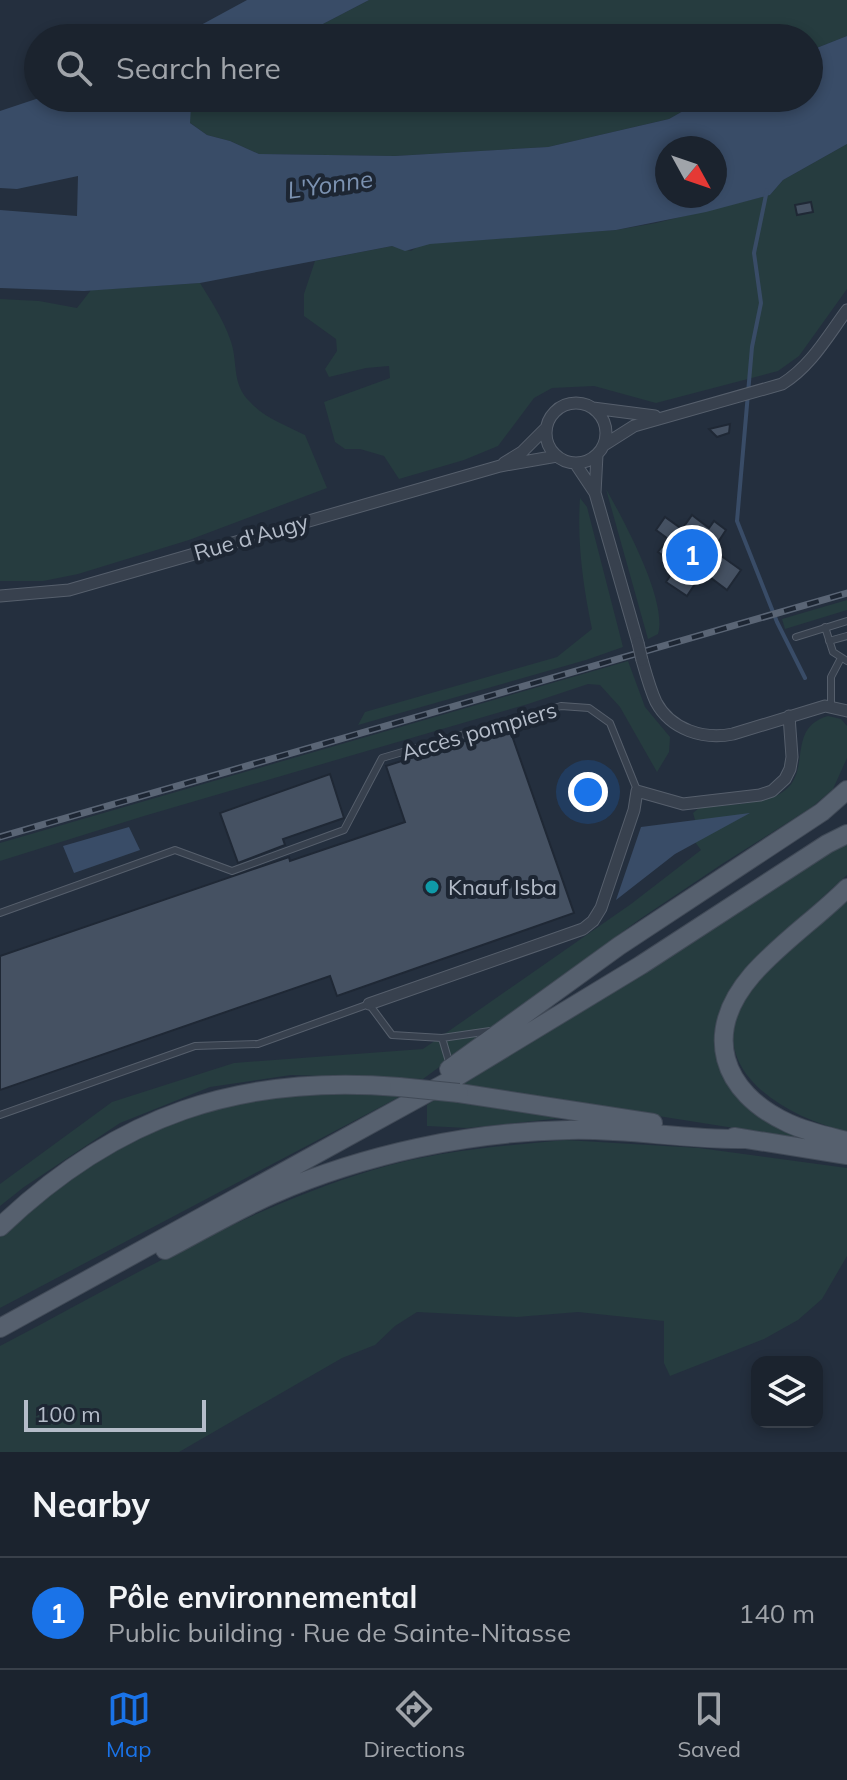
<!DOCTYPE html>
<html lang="en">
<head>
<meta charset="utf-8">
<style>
	body { margin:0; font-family:Mulish,sans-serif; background:#282f3a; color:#f1f3f6 }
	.controls { position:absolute; right:24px; bottom:24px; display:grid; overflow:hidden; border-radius:16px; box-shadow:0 4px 12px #0003 }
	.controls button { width:72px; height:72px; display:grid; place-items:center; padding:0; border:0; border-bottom:2px solid #39404a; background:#1b232e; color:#f1f3f6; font:40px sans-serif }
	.compass { position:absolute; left:655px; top:136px; width:72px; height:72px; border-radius:50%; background:#1b232e; box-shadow:0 4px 12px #0003; rotate:130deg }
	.scale { position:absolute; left:24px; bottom:20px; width:182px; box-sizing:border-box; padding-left:8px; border:4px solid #b4bcc9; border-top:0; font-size:22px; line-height:28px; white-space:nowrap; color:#b4bcc9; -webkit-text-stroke:6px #1d2633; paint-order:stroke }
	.you { position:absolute; left:588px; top:792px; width:28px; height:28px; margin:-20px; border:6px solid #fff; border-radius:50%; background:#1a73e8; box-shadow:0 0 0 12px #1a73e833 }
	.badge { display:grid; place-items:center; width:52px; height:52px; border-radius:50%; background:#1a73e8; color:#fff; font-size:26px; font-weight:700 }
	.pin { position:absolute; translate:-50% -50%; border:4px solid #fff; box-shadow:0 2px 8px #0006 }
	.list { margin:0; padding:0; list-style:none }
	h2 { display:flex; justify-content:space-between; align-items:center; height:104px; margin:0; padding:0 32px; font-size:34px }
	h2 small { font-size:26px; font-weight:400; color:#a0a4aa }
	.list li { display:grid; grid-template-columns:52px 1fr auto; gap:24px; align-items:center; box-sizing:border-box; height:112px; padding:0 32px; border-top:2px solid #39404a }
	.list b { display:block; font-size:30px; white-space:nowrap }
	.list p { margin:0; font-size:26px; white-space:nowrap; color:#a0a4aa }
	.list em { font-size:26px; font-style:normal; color:#a0a4aa }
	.icon { flex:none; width:44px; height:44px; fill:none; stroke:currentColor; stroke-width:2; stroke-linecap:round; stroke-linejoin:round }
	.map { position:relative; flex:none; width:847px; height:1452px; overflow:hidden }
	.search { position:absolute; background:#1b232e; box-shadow:0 4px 12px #0003; left:24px; right:24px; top:24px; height:88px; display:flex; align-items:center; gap:20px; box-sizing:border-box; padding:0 28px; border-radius:44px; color:#a0a4aa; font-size:30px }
	.sheet { height:216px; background:#1b232e }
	nav { display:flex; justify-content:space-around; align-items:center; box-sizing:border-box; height:112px; border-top:2px solid #39404a; background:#1b232e; font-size:22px; color:#a0a4aa }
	nav a { display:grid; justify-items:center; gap:4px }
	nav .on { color:#1a73e8 }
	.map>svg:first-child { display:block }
	.green { fill:#263c3f }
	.water { fill:#394c67; fill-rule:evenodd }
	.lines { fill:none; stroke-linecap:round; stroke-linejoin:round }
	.stream { stroke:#394c67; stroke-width:4 }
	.building { fill:#455162; stroke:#1f2835; stroke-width:2 }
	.lane-casing { stroke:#565f6c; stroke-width:8 }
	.street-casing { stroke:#565f6c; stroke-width:13 }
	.primary-casing { stroke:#414a57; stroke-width:20 }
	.lane { stroke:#38414e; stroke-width:6 }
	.street { stroke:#38414e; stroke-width:11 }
	.primary { stroke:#56606e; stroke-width:18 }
	.rail-casing { stroke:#5a6575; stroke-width:7 }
	.rail { stroke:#1d2633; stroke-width:4; stroke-dasharray:12; stroke-linecap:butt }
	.street-bridge-casing { stroke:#565f6c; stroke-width:13; stroke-linecap:butt }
	.primary-bridge-casing { stroke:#414a57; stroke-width:20; stroke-linecap:butt }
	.street-bridge { stroke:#38414e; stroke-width:11 }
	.primary-bridge { stroke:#56606e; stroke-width:18 }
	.culture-dot { fill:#0f9aa8; stroke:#1d2633; stroke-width:3 }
	.labels { text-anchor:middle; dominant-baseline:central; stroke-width:8; stroke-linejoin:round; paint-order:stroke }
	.street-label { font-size:22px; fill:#b4bcc9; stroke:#1d2633 }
	.poi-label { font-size:22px; fill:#b4bcc9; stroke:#1d2633; text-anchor:start }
	.water-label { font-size:24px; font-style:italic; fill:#7c92b1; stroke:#1d2633 }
</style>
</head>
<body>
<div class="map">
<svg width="847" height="1452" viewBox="0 0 847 1452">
	<rect width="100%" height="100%" fill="#242f3e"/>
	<path class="green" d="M369,0H847V36L809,51V38H296Z
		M196,98H706L669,119L548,147L395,156L259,154L230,141L207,135L189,122L191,107Z
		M847,144V289L799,356L778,371L656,403L594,386L552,388L534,398L498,446L464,460L399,479L384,456L360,449H345L335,442L324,402L390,378L389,366L366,368L329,377L325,369L337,351L336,339L304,316V294L315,261L392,246L411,251L422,244L616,230L656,223L770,195L783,180Z
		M200,283C211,301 223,319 230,339C239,362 230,383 251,403C265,418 287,426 305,435L327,488L189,540L78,574L43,581H0V299L39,301L77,308L91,290Z
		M606,489C623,519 668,601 658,634L648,639Z
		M580,498L587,507L623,647L586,660L358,725L365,712L557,657L592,629C583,585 577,543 580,498Z
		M847,600V610L785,629L782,619Z
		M628,661L645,707L670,737L669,752L657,772L620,707L600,685L588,684L528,704L144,816L0,861V843Z
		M828,716L841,719L847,726V758L833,789L812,807L722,864L640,919L423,1079L291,1075L210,1087L120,1123L24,1187L0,1206V1184L112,1102L234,1063L423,1049L631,904L701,850L689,834L698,830L693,813L699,808C721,805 766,805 784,791C812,771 786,728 828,716Z
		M847,842V875L764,950L732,987L714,1034L724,1073L828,1143L456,1084Z
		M847,895V1132C773,1113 691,1059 757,977C764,968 775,960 784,953C805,933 826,914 847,895Z
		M313,1092L403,1095L0,1308V1235L91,1160L197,1111Z
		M437,1098L572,1117L467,1128L427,1126V1105Z
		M565,1140L699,1148L847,1168V1256L822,1299L798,1320L764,1339L670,1376L664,1363V1321L578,1312L517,1317L417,1312L395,1326L375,1345L342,1358L179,1452H0V1346C122,1282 241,1210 373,1170C434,1151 501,1146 565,1140Z"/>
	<path class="water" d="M247,0H369L296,38H177Z
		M847,36V144L783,180L770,195L706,212L616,230L430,244L405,251L392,246L200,283L84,291L0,288V210L77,216L78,176L17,189L0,188V111L39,98H196L191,107L190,123L207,135L230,141L259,154L395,156L548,147L669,119L706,98H809V51ZM715,148V196H667V148Z
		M750,813L675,854L616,900L641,827Z
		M129,827L140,850L74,873L63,846Z"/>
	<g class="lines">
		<path class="stream" d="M767,190L754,253L761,303L752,347L737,521L777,622L805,678"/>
	</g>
	<path class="building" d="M811,202L813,212L797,215L795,205Z
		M730,424L729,433L717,437L709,429Z
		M692,515L709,528L714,521L726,530L713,550L741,570L727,590L703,572L687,596L666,582L677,566L658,552L668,539L656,530L665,517L682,529Z
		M509,727L574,913L337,996L330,976L0,1090V956L289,857L290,861L405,822L386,766Z
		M330,774L344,818L283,839L285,845L238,863L220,813Z"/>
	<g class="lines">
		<g class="lane-casing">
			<path id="lane" d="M825,627L833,652L847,661
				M796,637L847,621
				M829,641L847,636
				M831,706V677L841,658
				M0,913L175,850L232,871L344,830L382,758L561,706L589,708L610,723L637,790
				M442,1038L450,1065
				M0,1115L195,1046L258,1044L369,1004L392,1035L442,1038L490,1031"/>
		</g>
		<g class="street-casing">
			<path id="street" d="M546 433a30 30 0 1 1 60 0a30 30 0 1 1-60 0Z
				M593,408L655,416
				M604,445L634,426L782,384C811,366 827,337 847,310
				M597,455L595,493L638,643
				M504,463L522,452L546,428
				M575,463L595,493
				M0,596L69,590L500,466L557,456
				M642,660C646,674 650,689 656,702C671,730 704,740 733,734L825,706L847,711
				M369,1004L583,929L593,921L601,908L634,810L637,791L683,804L760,795L772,791L785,779L790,769L792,757L789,716"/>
		</g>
		<g class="primary-casing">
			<path id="primary" d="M847,888C817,918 780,943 752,975C702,1033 721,1092 788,1123C807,1132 827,1136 847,1141
				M449,1069L619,946L822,812L847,790
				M459,1093L653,1123
				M734,1137L847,1155
				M0,1227C117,1115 240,1074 399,1087
				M165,1250C201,1231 237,1210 273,1194C365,1154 469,1132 568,1130C627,1128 685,1140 744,1139
				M0,1328L458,1076L641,965L827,844L847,834"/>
		</g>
		<use href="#lane" class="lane"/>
		<use href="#street" class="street"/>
		<use href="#primary" class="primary"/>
		<g class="rail-casing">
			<path id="rail" d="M0,837L847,593"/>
		</g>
		<use href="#rail" class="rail"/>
		<g class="street-bridge-casing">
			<path id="street-bridge" d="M638,643L642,660"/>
		</g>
		<g class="primary-bridge-casing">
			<path id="primary-bridge" d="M399,1087L459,1093"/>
		</g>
		<use href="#street-bridge" class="street-bridge"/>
		<use href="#primary-bridge" class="primary-bridge"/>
	</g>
	<circle class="culture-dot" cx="432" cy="887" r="8"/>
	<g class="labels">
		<g class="street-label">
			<text transform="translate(251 537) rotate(-16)">Rue d'Augy</text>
			<text transform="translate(479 731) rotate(-16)">Accès pompiers</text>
		</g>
		<g class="poi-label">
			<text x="448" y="887">Knauf Isba</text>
		</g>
		<g class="water-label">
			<text transform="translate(330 184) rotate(-8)">L'Yonne</text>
		</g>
	</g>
</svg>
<div class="controls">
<button><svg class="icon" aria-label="layers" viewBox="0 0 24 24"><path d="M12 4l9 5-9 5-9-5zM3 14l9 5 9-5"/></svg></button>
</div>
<svg class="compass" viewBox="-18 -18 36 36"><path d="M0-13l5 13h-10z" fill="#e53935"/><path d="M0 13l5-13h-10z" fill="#a0a4aa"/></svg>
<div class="scale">100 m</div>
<div class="you"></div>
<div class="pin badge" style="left:692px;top:555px">1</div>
<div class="search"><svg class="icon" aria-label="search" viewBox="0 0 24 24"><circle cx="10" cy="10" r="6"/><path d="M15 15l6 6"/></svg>Search here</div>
</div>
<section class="sheet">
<h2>Nearby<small></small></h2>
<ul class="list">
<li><span class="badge">1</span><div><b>Pôle environnemental</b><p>Public building · Rue de Sainte-Nitasse</p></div><em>140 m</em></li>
</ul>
</section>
<nav>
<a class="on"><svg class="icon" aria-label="map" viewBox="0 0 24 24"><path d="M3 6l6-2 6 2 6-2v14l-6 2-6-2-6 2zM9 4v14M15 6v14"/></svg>Map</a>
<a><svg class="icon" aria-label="directions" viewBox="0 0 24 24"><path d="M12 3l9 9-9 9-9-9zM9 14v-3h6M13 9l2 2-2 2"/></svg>Directions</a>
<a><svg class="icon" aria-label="saved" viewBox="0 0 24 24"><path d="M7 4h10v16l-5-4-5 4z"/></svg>Saved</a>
</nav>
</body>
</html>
